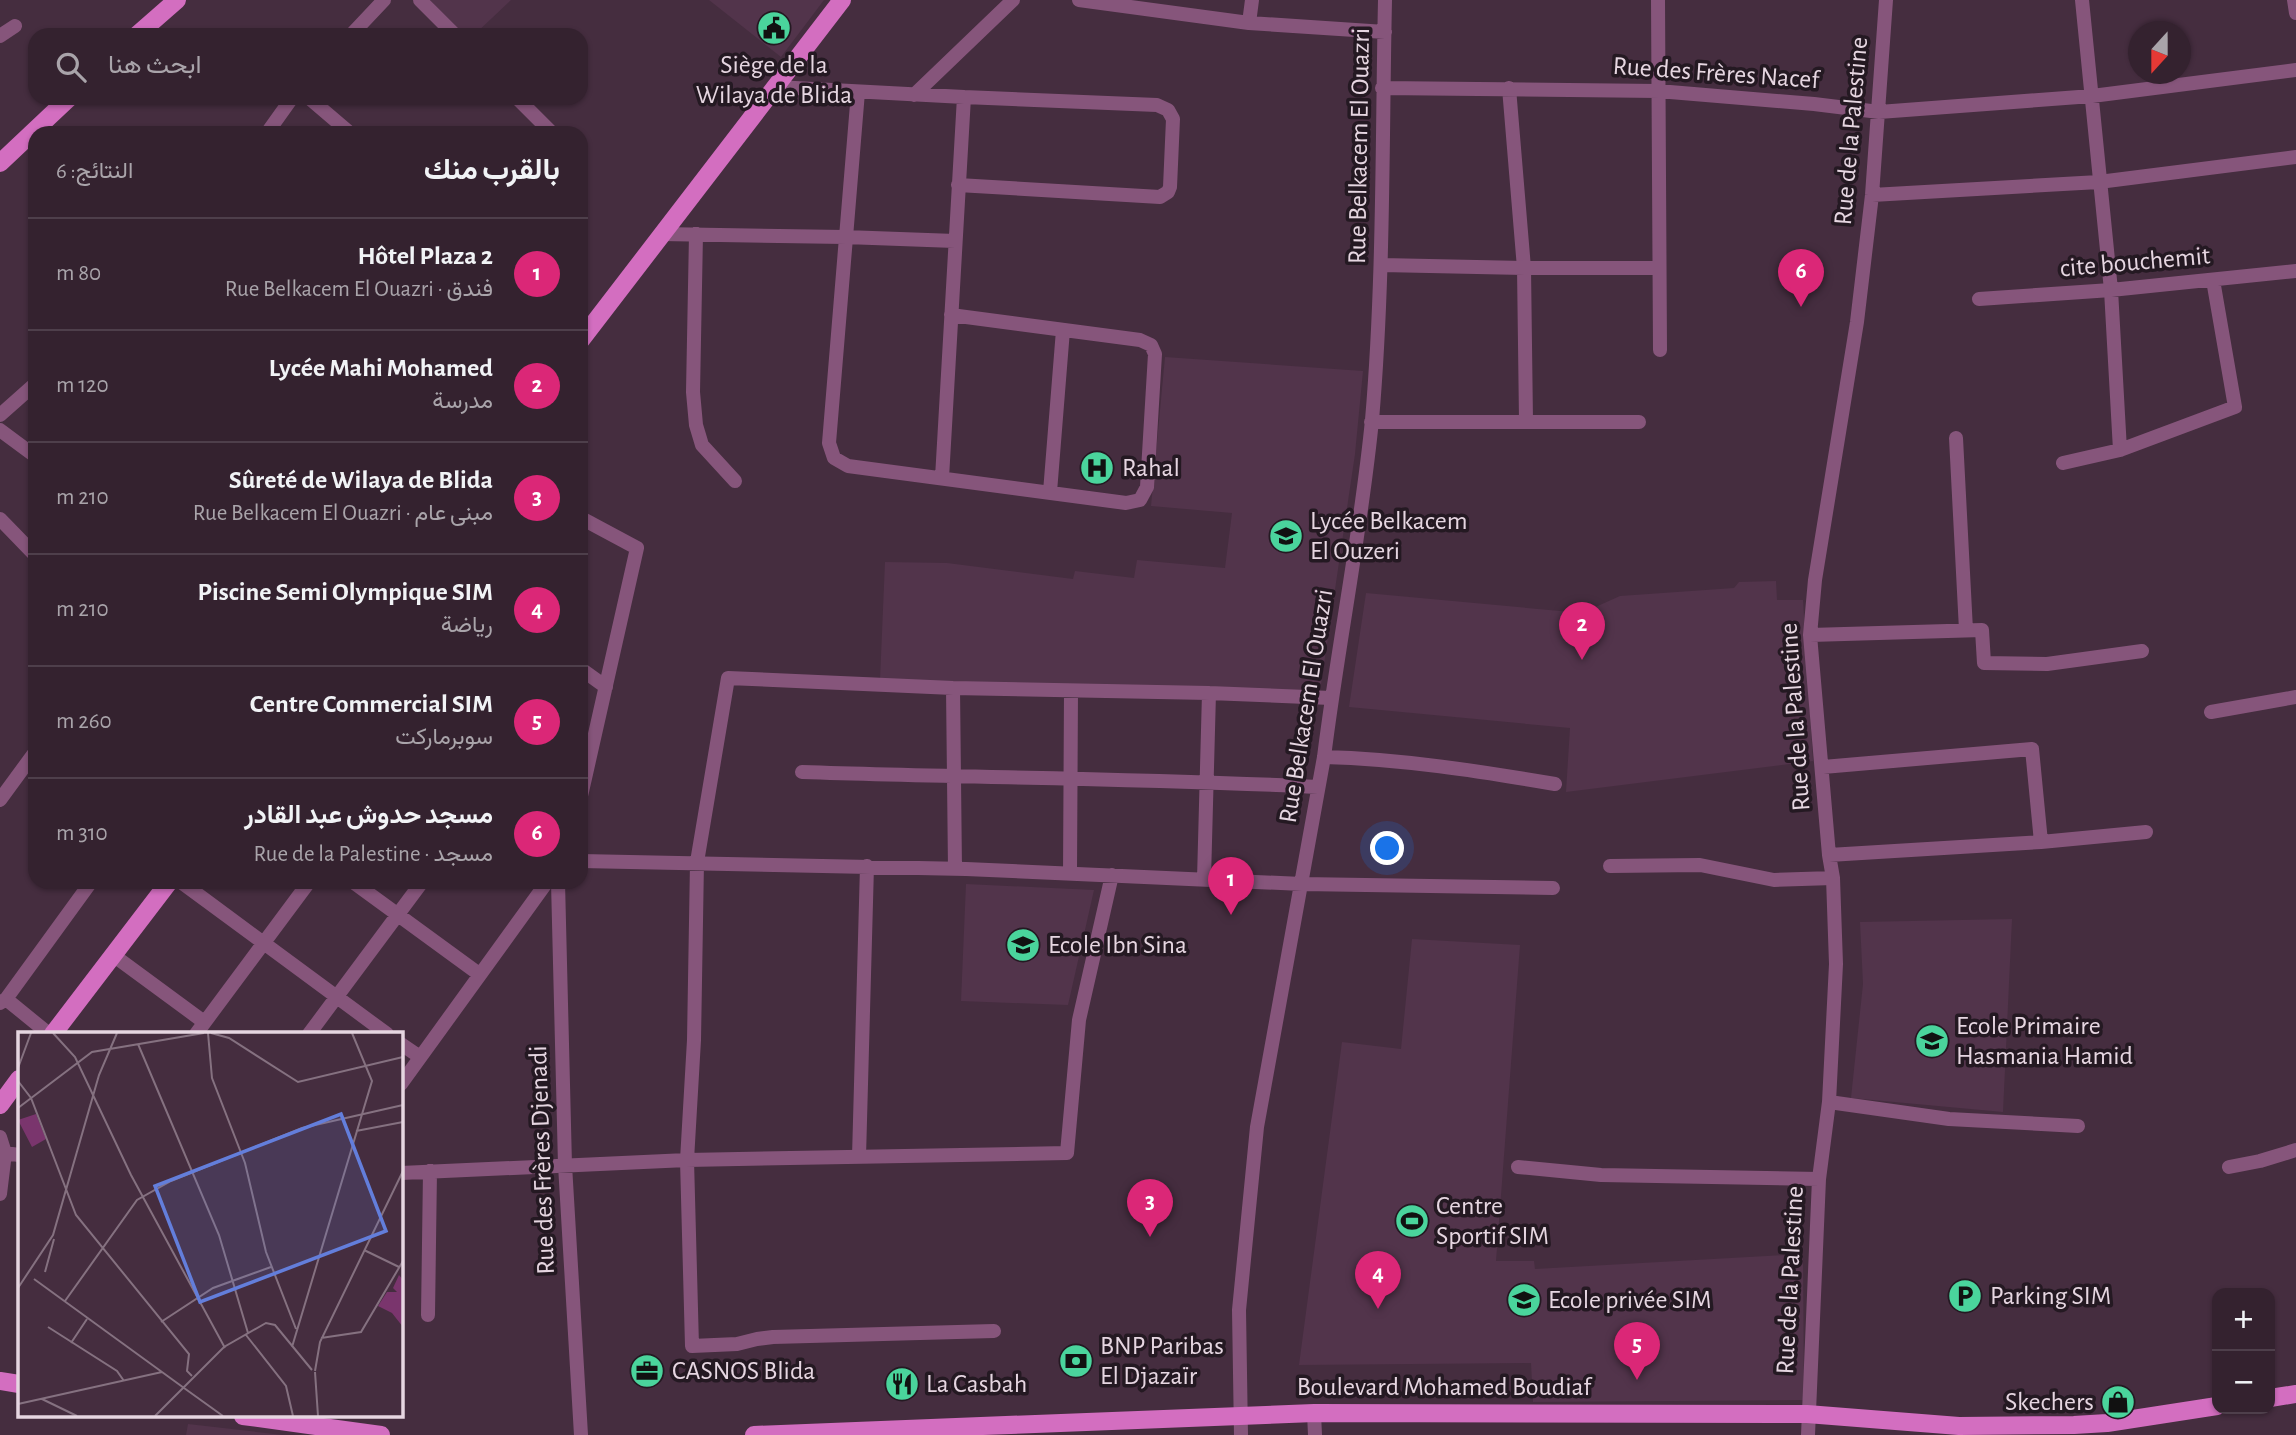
<!DOCTYPE html>
<html lang="ar">
<head>
<meta charset="utf-8">
<style>
	body { margin:0; font-family:"Alegreya Sans",Vazirmatn,sans-serif; background:#3f2f3b; color:#f1f3f6; direction:rtl }
	.controls { position:absolute; right:21px; bottom:21px; display:grid; overflow:hidden; border-radius:14px; box-shadow:0 2px 5px #0004 }
	.controls button { width:63px; height:63px; display:grid; place-items:center; padding:0; border:0; border-bottom:2px solid #4e3f4b; background:#34222f; color:#f1f3f6; font:35px sans-serif }
	.compass { position:absolute; left:2128px; top:21px; width:63px; height:63px; border-radius:50%; background:#34222f; box-shadow:0 2px 5px #0004; rotate:201deg }
	.you { position:absolute; left:1388px; top:849px; width:24px; height:24px; margin:-18px; border:5px solid #fff; border-radius:50%; background:#1a73e8; box-shadow:0 0 0 10px #1a73e833 }
	.badge { display:grid; place-items:center; width:46px; height:46px; border-radius:50%; background:#db2777; color:#fff; font-size:23px; font-weight:700 }
	.pin { position:absolute; translate:-50% -58px; filter:drop-shadow(0 2px 4px #0008) }
	.pin::after { content:''; position:absolute; top:37px; width:24px; height:21px; background:inherit; clip-path:polygon(0 0,100% 0,50% 100%) }
	.list { margin:0; padding:0; list-style:none }
	h2 { display:flex; justify-content:space-between; align-items:center; height:91px; margin:0; padding:0 28px; font-size:30px }
	h2 small { font-size:23px; font-weight:400; color:#a9a4aa }
	.list li { display:grid; grid-template-columns:46px 1fr auto; gap:21px; align-items:center; box-sizing:border-box; height:112px; padding:0 28px; border-top:2px solid #4e3f4b }
	.list b { display:block; font-size:26px; white-space:nowrap }
	.list p { margin:0; font-size:23px; white-space:nowrap; color:#a9a4aa }
	.list em { font-size:23px; font-style:normal; color:#a9a4aa }
	.icon { flex:none; width:38px; height:38px; fill:none; stroke:currentColor; stroke-width:2; stroke-linecap:round; stroke-linejoin:round }
	.map { position:relative; flex:none; width:2296px; height:1435px; overflow:hidden; direction:ltr }
	.search { position:absolute; background:#34222f; box-shadow:0 2px 5px #0004; left:28px; top:28px; width:560px; height:77px; display:flex; align-items:center; gap:18px; box-sizing:border-box; padding:0 24px; border-radius:21px; color:#a9a4aa; font-size:26px }
	.panel { position:absolute; background:#34222f; box-shadow:0 2px 5px #0004; left:28px; top:126px; width:560px; height:763px; border-radius:21px; direction:rtl }
	.map>svg:first-child { display:block }
	.built { fill:#52344b }
	.lines { fill:none; stroke-linecap:round; stroke-linejoin:round }
	.minor { stroke:#86557b; stroke-width:14 }
	.major { stroke:#d36ec0; stroke-width:18 }
	.labels { text-anchor:middle; dominant-baseline:central; stroke-width:7; stroke-linejoin:round; paint-order:stroke }
	.poi-label { font-size:26px; fill:#e6d6e1; stroke:#241922; text-anchor:start }
	.street-label { font-size:26px; fill:#e6d6e1; stroke:#241922 }
	.inset-road { fill:none; stroke:#857180; stroke-width:2 }
	.view { fill:#637edb; fill-opacity:0.15; stroke:#637edb; stroke-width:3.5 }
	.inset-edge { fill:none; stroke:#e6d6e1; stroke-width:3.5 }
</style>
</head>
<body>
<div class="map">
<svg width="2296" height="1435" viewBox="0 0 2296 1435">
	<rect width="100%" height="100%" fill="#452d3f"/>
	<path class="built" d="M430,0H511L474,35H462Z
		M709,0H824L781,57Z
		M1165,357L1363,371L1355,454L1320,691L880,680L885,562L947,563L1073,579L1075,571L1134,578L1137,560L1225,568L1232,513L1151,506Z
		M1776,581L1777,600H1803L1813,761L1566,792L1570,728L1349,707L1366,593L1582,613L1620,596L1734,588L1739,582Z
		M966,884L1094,890L1068,1005L961,1001Z
		M2012,919L2003,1112L1851,1098L1863,984L1860,922Z
		M1412,939L1520,945L1496,1261H1534L1535,1269L1803,1254L1804,1400L1533,1402L1531,1363L1299,1365L1342,1042L1401,1049Z
		M188,1424L283,1435H186Z"/>
	<g class="lines">
		<path class="minor" d="M420,0L455,35
			M1079,0L1249,23
			M1252,0L1249,23L1385,32
			M1658,0L1660,350
			M2082,0L2111,290L2120,450
			M2294,0L2296,13
			M351,35L384,0
			M0,36L15,26
			M776,87L964,97L1157,105L1168,110L1173,119L1170,187L1168,192L1160,197L958,185
			M1382,88L1658,91L1814,104L1879,112L2092,96L2296,70
			M1509,88L1524,268L1526,421
			M858,92L829,443L834,458L848,466L1126,503L1140,500L1147,487L1155,354L1151,345L1140,340L951,315
			M914,95L1013,0
			M309,98L350,133
			M517,98L552,133
			M267,133L292,98
			M1872,195L2099,182L2296,157
			M661,234L845,237L955,241
			M696,234L693,392L696,425L702,445L735,481
			M1382,265L1524,268H1658
			M1979,299L2111,290L2296,271
			M0,415L35,384
			M1371,422H1639
			M0,430L35,456
			M1956,438L1966,630
			M2063,463L2120,450L2235,407L2213,280
			M942,478L964,97
			M1050,492L1063,330
			M581,518L637,548L581,796
			M0,519L35,555
			M1810,635L1982,630L1984,663L2047,664L2142,651
			M581,669L606,687
			M953,688L955,869
			M2211,712L2296,697
			M1324,757C1402,759 1478,771 1555,784
			M1823,767L2032,749L2041,842
			M802,772C975,778 1147,778 1318,787
			M0,800L35,752
			M1829,855L2041,842L2146,832
			M581,861L966,869L1302,884L1553,888
			M1610,866L1700,865L1774,880L1833,878
			M1070,874L1071,691
			M1204,879L1209,693
			M181,882L387,1034
			M353,882L479,974
			M558,882L565,1165L581,1435
			M113,955L204,1022
			M6,999L49,1034
			M0,1003L6,999L91,882
			M196,1034L309,882
			M309,1034L422,882
			M401,1044L420,1057
			M401,1084L547,882
			M1829,1102L1949,1119L2078,1126
			M0,1137L5,1153L0,1194
			M5,1153L19,1155
			M859,1157L867,866
			M1518,1167L1601,1175L1819,1179
			M2229,1167L2260,1161L2296,1150
			M401,1173L687,1160L1067,1153L1079,1020L1112,875
			M428,1315L430,1171
			M994,1331L773,1337L757,1339L737,1344L692,1346L687,1160L694,1040L697,862L728,678L953,688L1209,693L1331,698
			M1314,1413L1315,1435
			M1241,1435L1239,1310L1257,1127L1324,757C1338,644 1361,533 1372,420C1384,280 1382,140 1385,0
			M1808,1435L1819,1179L1829,1102L1836,964L1833,878L1829,855L1810,635L1815,580L1857,322L1872,195L1886,0"/>
		<path class="major" d="M137,35L177,0
			M0,163L69,98
			M581,340L842,0
			M53,1034L169,882
			M0,1105L19,1079
			M0,1381L19,1384
			M2270,1398L2296,1394
			M243,1416L381,1435
			M754,1435L1314,1413L1807,1414L1959,1426L2074,1425L2107,1423L2217,1406"/>
	</g>
	<defs>
		<g id="civic-disc" transform="scale(1.75)"><circle r="9.5" fill="#4ad49c" stroke="#241922"/><path d="M-.6-6.5H3V-4.5H.6V-3L4-1V1h2V6H-6V1h2V-1L-.6-3ZM-1.2 2.5V6h2.4V2.5Z" fill="#111"/></g>
		<g id="hospital-disc" transform="scale(1.75)"><circle r="9.5" fill="#4ad49c" stroke="#241922"/><path d="M-5-5h3v3.5h4V-5h3V5h-3V1.5h-4V5h-3Z" fill="#111"/></g>
		<g id="school-disc" transform="scale(1.75)"><circle r="9.5" fill="#4ad49c" stroke="#241922"/><path d="M0-5L7-2L0 1L-7-2ZM-4 1L0 2.5L4 1V4Q0 6-4 4Z" fill="#111"/></g>
		<g id="stadium-disc" transform="scale(1.75)"><circle r="9.5" fill="#4ad49c" stroke="#241922"/><path d="M0-5a6.5 5 0 1 0 0 10a6.5 5 0 1 0 0-10ZM-3.5-1.8h7v3.6h-7Z" fill="#111"/></g>
		<g id="parking-disc" transform="scale(1.75)"><circle r="9.5" fill="#4ad49c" stroke="#241922"/><path d="M-3.5-5.5H1a3.5 3.5 0 0 1 0 7H-1V5.5H-3.5ZM-1-3.4V-.6H.8a1.4 1.4 0 0 0 0-2.8Z" fill="#111"/></g>
		<g id="bank-disc" transform="scale(1.75)"><circle r="9.5" fill="#4ad49c" stroke="#241922"/><path d="M-6-4H6V4H-6ZM0-2.3a2.3 2.3 0 1 0 0 4.6a2.3 2.3 0 1 0 0-4.6Z" fill="#111"/></g>
		<g id="office-disc" transform="scale(1.75)"><circle r="9.5" fill="#4ad49c" stroke="#241922"/><path d="M-6-3h4V-5.5h4V-3h4V5H-6ZM-1-4.5V-3h2v-1.5ZM-6 0V1H6V0Z" fill="#111"/></g>
		<g id="restaurant-disc" transform="scale(1.75)"><circle r="9.5" fill="#4ad49c" stroke="#241922"/><path d="M-5-6h1v4h1v-4h1v4h1v-4h1v5L-1.5 .5V6h-2V.5L-5-1ZM5-6V6H3V1.5H1.5Q1.5-4 5-6Z" fill="#111"/></g>
		<g id="shop-disc" transform="scale(1.75)"><circle r="9.5" fill="#4ad49c" stroke="#241922"/><path d="M-5-2.5h2.3a2.7 3.5 0 0 1 5.4 0H5L5.5 6h-11ZM-1.5-2.5h3a1.5 2.3 0 0 0-3 0Z" fill="#111"/></g>
	</defs>
	<g fill-rule="evenodd">
		<use href="#civic-disc" x="774" y="28"/>
		<use href="#hospital-disc" x="1097" y="468"/>
		<use href="#school-disc" x="1286" y="536"/>
		<use href="#school-disc" x="1023" y="945"/>
		<use href="#school-disc" x="1932" y="1041"/>
		<use href="#stadium-disc" x="1412" y="1221"/>
		<use href="#parking-disc" x="1965" y="1296"/>
		<use href="#school-disc" x="1524" y="1300"/>
		<use href="#bank-disc" x="1076" y="1361"/>
		<use href="#office-disc" x="647" y="1371"/>
		<use href="#restaurant-disc" x="902" y="1384"/>
		<use href="#shop-disc" x="2118" y="1402"/>
	</g>
	<g class="labels">
		<g class="poi-label">
			<text x="774" y="65" text-anchor="middle">Siège de la<tspan x="774" dy="30">Wilaya de Blida</tspan></text>
			<text x="1122" y="468">Rahal</text>
			<text x="1310" y="521">Lycée Belkacem<tspan x="1310" dy="30">El Ouzeri</tspan></text>
			<text x="1048" y="945">Ecole Ibn Sina</text>
			<text x="1956" y="1026">Ecole Primaire<tspan x="1956" dy="30">Hasmania Hamid</tspan></text>
			<text x="1436" y="1206">Centre<tspan x="1436" dy="30">Sportif SIM</tspan></text>
			<text x="1990" y="1296">Parking SIM</text>
			<text x="1548" y="1300">Ecole privée SIM</text>
			<text x="1100" y="1346">BNP Paribas<tspan x="1100" dy="30">El Djazaïr</tspan></text>
			<text x="672" y="1371">CASNOS Blida</text>
			<text x="926" y="1384">La Casbah</text>
			<text x="2094" y="1402" text-anchor="end">Skechers</text>
		</g>
		<g class="street-label">
			<text transform="translate(1716 73) rotate(4)">Rue des Frères Nacef</text>
			<text transform="translate(1851 131) rotate(-85)">Rue de la Palestine</text>
			<text transform="translate(1359 146) rotate(-89)">Rue Belkacem El Ouazri</text>
			<text transform="translate(2135 262) rotate(-5)">cite bouchemit</text>
			<text transform="translate(1306 706) rotate(-81)">Rue Belkacem El Ouazri</text>
			<text transform="translate(1795 717) rotate(-94)">Rue de la Palestine</text>
			<text transform="translate(542 1160) rotate(-92)">Rue des Frères Djenadi</text>
			<text transform="translate(1790 1280) rotate(-87)">Rue de la Palestine</text>
			<text x="1444" y="1387">Boulevard Mohamed Boudiaf</text>
		</g>
	</g>
	<g transform="translate(18 1032)">
		<rect width="385" height="385" fill="#452d3f"/>
		<path d="M18,82L28,107L14,115L0,88ZM381,243L385,248V295L374,281L360,274L369,260H379L375,256Z" fill="#7a356d"/>
		<path class="inset-road" d="M35,1L57,25L113,143L207,316M190,1L194,46L227,131L248,220L278,297M193,1L211,6L280,50L385,25M120,12L201,203L230,301M0,36L13,1M0,49L13,66L58,183L171,322L169,339L174,344M0,76L74,20L186,1M338,99L385,90M346,218L381,235M27,240L36,207M16,247L166,356M0,256L35,203L81,43L99,1M47,269L119,168L153,149L284,96L385,73M143,290L195,256L253,235M30,295L99,339L106,349M228,303L268,354L275,384M303,306L343,300L385,229M53,311L69,287M274,315L354,49L334,1M297,339L302,310L385,139M297,340L300,384M166,356L205,384M24,367L59,384M0,372L144,340M137,384L206,315L248,291L257,293L294,338"/>
		<path class="view" d="M323,82L368,199L182,270L137,154Z"/>
		<rect width="385" height="385" class="inset-edge"/>
	</g>
</svg>
<div class="controls">
<button>+</button>
<button>−</button>
</div>
<svg class="compass" viewBox="-18 -18 36 36"><path d="M0-13l5 13h-10z" fill="#e53935"/><path d="M0 13l5-13h-10z" fill="#a9a4aa"/></svg>
<div class="you"></div>
<div class="pin badge" style="left:1231px;top:915px">1</div>
<div class="pin badge" style="left:1582px;top:660px">2</div>
<div class="pin badge" style="left:1150px;top:1237px">3</div>
<div class="pin badge" style="left:1378px;top:1309px">4</div>
<div class="pin badge" style="left:1637px;top:1380px">5</div>
<div class="pin badge" style="left:1801px;top:307px">6</div>
<div class="search"><svg class="icon" aria-label="search" viewBox="0 0 24 24"><circle cx="10" cy="10" r="6"/><path d="M15 15l6 6"/></svg>ابحث هنا</div>
<section class="panel">
<h2>بالقرب منك<small>النتائج: 6</small></h2>
<ul class="list">
<li><span class="badge">1</span><div><b>Hôtel Plaza 2</b><p>فندق · Rue Belkacem El Ouazri</p></div><em>80 m</em></li>
<li><span class="badge">2</span><div><b>Lycée Mahi Mohamed</b><p>مدرسة</p></div><em>120 m</em></li>
<li><span class="badge">3</span><div><b>Sûreté de Wilaya de Blida</b><p>مبنى عام · Rue Belkacem El Ouazri</p></div><em>210 m</em></li>
<li><span class="badge">4</span><div><b>Piscine Semi Olympique SIM</b><p>رياضة</p></div><em>210 m</em></li>
<li><span class="badge">5</span><div><b>Centre Commercial SIM</b><p>سوبرماركت</p></div><em>260 m</em></li>
<li><span class="badge">6</span><div><b>مسجد حدوش عبد القادر</b><p>مسجد · Rue de la Palestine</p></div><em>310 m</em></li>
</ul>
</section>
</div>
</body>
</html>
